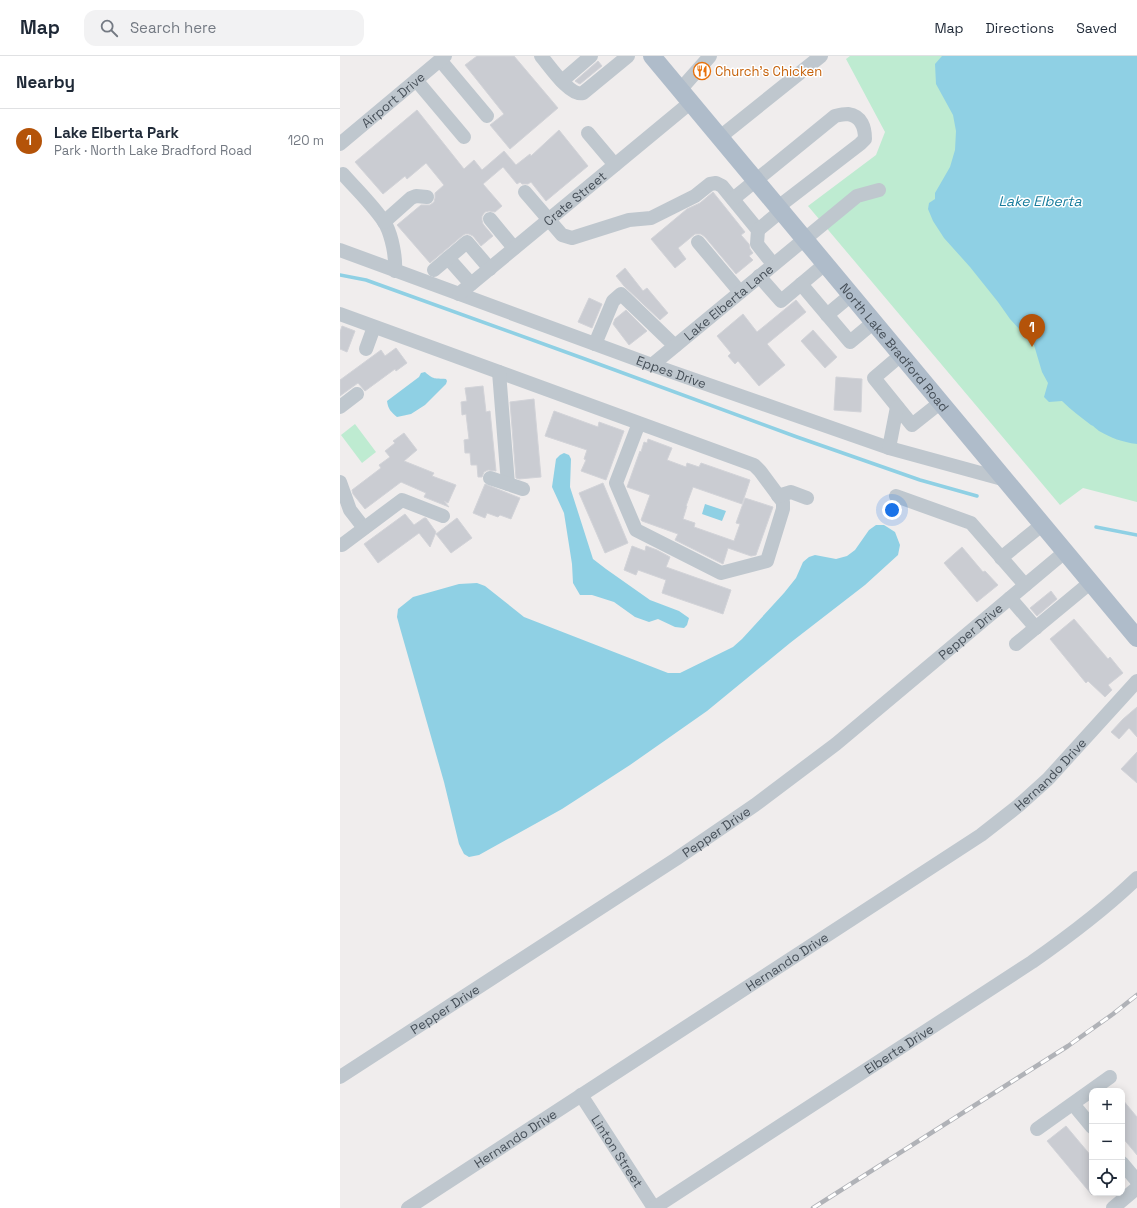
<!DOCTYPE html>
<html lang="en">
<head>
<meta charset="utf-8">
<style>
	body { margin:0; font-family:"Space Grotesk",sans-serif; background:#f2f2f3; color:#1f2937 }
	.controls { position:absolute; right:12px; bottom:12px; display:grid; overflow:hidden; border-radius:8px; box-shadow:0 2px 10px #0003 }
	.controls button { width:36px; height:36px; display:grid; place-items:center; padding:0; border:0; border-bottom:1px solid #e0e1e3; background:#fff; color:#1f2937; font:20px sans-serif }
	.you { position:absolute; left:552px; top:454px; width:14px; height:14px; margin:-10px; border:3px solid #fff; border-radius:50%; background:#1a73e8; box-shadow:0 0 0 6px #1a73e833 }
	.badge { display:grid; place-items:center; width:26px; height:26px; border-radius:50%; background:#b45309; color:#fff; font-size:13px; font-weight:700 }
	.pin { position:absolute; translate:-50% -33px; filter:drop-shadow(0 1px 2px #0008) }
	.pin::after { content:''; position:absolute; top:21px; width:14px; height:12px; background:inherit; clip-path:polygon(0 0,100% 0,50% 100%) }
	.list { margin:0; padding:0; list-style:none }
	h2 { display:flex; justify-content:space-between; align-items:center; height:52px; margin:0; padding:0 16px; font-size:17px }
	h2 small { font-size:13px; font-weight:400; color:#747a83 }
	.list li { display:grid; grid-template-columns:26px 1fr auto; gap:12px; align-items:center; box-sizing:border-box; height:64px; padding:0 16px; border-top:1px solid #e0e1e3 }
	.list b { display:block; font-size:15px; white-space:nowrap }
	.list p { margin:0; font-size:13px; white-space:nowrap; color:#747a83 }
	.list em { font-size:13px; font-style:normal; color:#747a83 }
	.icon { flex:none; width:22px; height:22px; fill:none; stroke:currentColor; stroke-width:2; stroke-linecap:round; stroke-linejoin:round }
	.map { position:relative; flex:none; width:797px; height:1152px; overflow:hidden }
	header { display:flex; align-items:center; gap:24px; box-sizing:border-box; height:56px; padding:0 20px; background:#fff; border-bottom:1px solid #e0e1e3 }
	header strong { font-size:19px }
	nav { display:flex; gap:22px; margin-inline-start:auto; font-size:14px }
	.search { width:280px; height:36px; background:#f2f2f3; display:flex; align-items:center; gap:10px; box-sizing:border-box; padding:0 14px; border-radius:12px; color:#747a83; font-size:15px }
	main { display:flex }
	aside { flex:1; background:#fff }
	.map>svg:first-child { display:block }
	.green { fill:#beebd1 }
	.water { fill:#8fd0e4 }
	.lines { fill:none; stroke-linecap:round; stroke-linejoin:round }
	.stream { stroke:#8fd0e4; stroke-width:3.5 }
	.building { fill:#caccd2; stroke:#d2d3d8 }
	.minor { stroke:#bfc7ce; stroke-width:14 }
	.major { stroke:#afbcca; stroke-width:18 }
	.rail-casing { stroke:#b0b2b7; stroke-width:4.5 }
	.rail { stroke:#fff; stroke-width:3; stroke-dasharray:9; stroke-linecap:butt }
	.labels { text-anchor:middle; dominant-baseline:central; stroke-width:3; stroke-linejoin:round; paint-order:stroke }
	.food-label { font-size:13px; fill:#c56008; stroke:#fff; text-anchor:start }
	.street-label { font-size:13px; fill:#475059; stroke:#fff }
	.water-label { font-size:14px; font-style:italic; fill:#177c9c; stroke:#fff }
</style>
</head>
<body>
<header>
<strong>Map</strong>
<div class="search"><svg class="icon" aria-label="search" viewBox="0 0 24 24"><circle cx="10" cy="10" r="6"/><path d="M15 15l6 6"/></svg>Search here</div>
<nav><a>Map</a><a>Directions</a><a>Saved</a></nav>
</header>
<main>
<aside>
<h2>Nearby<small></small></h2>
<ul class="list">
<li><span class="badge">1</span><div><b>Lake Elberta Park</b><p>Park · North Lake Bradford Road</p></div><em>120 m</em></li>
</ul>
</aside>
<div class="map">
<svg width="797" height="1152" viewBox="0 0 797 1152">
	<rect width="100%" height="100%" fill="#f0eded"/>
	<path class="green" d="M510,0H797V446L743,432L720,449L468,150L536,99L545,76L506,3Z
		M15,368L36,396L22,407L1,379Z"/>
	<path class="water" d="M602,0H797V388C781,386 772,382 759,375C756,373 754,370 751,369C741,361 731,354 722,345L709,346L704,341L708,327L702,316L694,289L670,263L658,246L630,211L604,182L593,165L588,153L589,147L595,143V137L610,111L615,94L616,75L613,59L596,28L595,8Z
		M85,316C94,324 94,322 106,323L107,325L106,328L85,349L71,358L57,361C51,356 48,353 47,345L79,321L81,317Z
		M224,397L229,399L231,403L230,431L253,503L266,513L310,544L339,555L349,562L347,569L344,572L335,571L318,563L309,566L295,561L274,546L252,539H240L233,527L232,508L224,457L212,431L216,403L220,399Z
		M365,448L386,455L382,465L362,458Z
		M536,469H544L555,476L560,489L558,499L525,529L450,587L367,655L290,709L222,753L139,799L129,801L124,798L119,788L104,726L60,572L57,561L58,553L73,541L119,528L137,527L145,530L184,561L328,617H340L393,591L402,583L444,537L456,522L463,506L469,501L475,499L496,503L507,500L515,494L529,474Z"/>
	<g class="lines">
		<path class="stream" d="M0,219L26,224L245,303L457,381L580,424L637,440
			M756,471L797,479"/>
	</g>
	<path class="building" d="M137,0H174L218,52L170,93L150,69L164,58L125,9Z
		M258,5L262,10L240,28L238,27L235,25Z
		M77,54L124,113L134,104L142,114L164,95L176,109L190,98L191,100L219,74L248,110L206,145L191,126L188,128H182L180,126L177,128L163,111L143,128L162,150L155,156L149,155L145,156L142,160V164L143,168L153,180L141,190L133,180L129,178H125L122,180L90,207L57,169L81,149H90L94,146L95,142V137L104,129L86,107L67,123L65,120L43,138L15,106Z
		M373,136L405,176L401,179L409,188L410,193L413,197L409,200L413,204L396,218L365,181L361,178H355L338,192L346,203L335,212L311,183L347,153L360,147Z
		M285,212L303,235L307,232L328,257L320,264L284,230L276,220Z
		M249,242L262,248L252,272L238,266Z
		M456,244L466,256L427,288L445,309L419,330L398,305L395,308L388,300L391,297L377,280L403,258L417,276Z
		M286,254L307,275L289,289L273,268L275,263Z
		M2,270L15,275L7,296L0,293V276Z
		M473,274L497,301L485,312L461,285Z
		M56,292L67,307L56,315L55,313L25,335L18,327L0,340V324L41,294L45,300Z
		M496,321L522,323L521,356L494,354Z
		M143,330L146,356L150,355L156,415L148,414L144,416L142,421H138L137,409H131L130,397H125L124,384L129,383L126,358L122,359L121,346L127,345L125,332Z
		M194,343L201,421L179,423L176,422L170,346Z
		M214,355L258,371L259,366L284,375L266,424L241,415L246,404L244,403L247,394L205,380Z
		M64,377L77,394L64,405L94,417L92,420L116,429L108,447L104,445L109,451L84,441L86,437L61,426L25,453L13,438L12,434L41,412L39,409L50,401L45,395L55,387L53,385Z
		M308,383L332,392L327,404L346,411L347,407L359,411L361,407L410,424L402,448L353,431L346,450H347L343,463L355,467L354,471L394,485L400,468L396,467L405,442L433,451L416,499L411,500L388,492L383,508L335,484L338,478L302,465L301,464L310,439L287,431L300,395L301,396L304,386L307,387Z
		M263,427L288,487L265,497L239,437Z
		M145,428L180,442L171,463L160,459L158,461L147,457L145,462L133,457Z
		M65,458L74,469L84,462H86L96,476L90,491L79,477L38,507L24,488Z
		M117,462L132,482L111,497L96,478Z
		M292,490L305,495L306,490L317,494L330,501L326,511L391,534L383,558L322,537L326,524L298,514L296,519L284,514Z
		M622,491L643,516L645,515L658,529L637,546L604,507Z
		M711,535L717,543L697,560L690,552Z
		M734,563L768,603L770,601L783,617L768,629L772,634L765,641L748,625L746,627L710,583Z
		M797,651V681L789,672L779,683L771,676L783,663Z
		M797,696V727L781,713Z
		M782,1043L797,1061V1099L782,1081Z
		M726,1070L752,1101V1139L707,1085Z"/>
	<g class="lines">
		<g class="minor">
			<path d="M201,0C209,9 230,41 243,37L288,0"/>
			<path d="M100,4L147,60"/>
			<path d="M76,24L124,81"/>
			<path d="M222,25L251,0"/>
			<path d="M340,34L370,0"/>
			<path d="M248,77L275,109"/>
			<path d="M380,81L481,0"/>
			<path id="s1" d="M0,88L105,0"/>
			<path d="M3,118C16,133 37,153 46,169C52,181 56,201 55,215"/>
			<path d="M185,136L222,179L232,182L289,164L311,162L355,140L370,128L376,127L382,130L418,174L417,188L433,208"/>
			<path d="M393,143L495,60C499,59 505,58 508,58C522,60 525,72 525,83L520,88L438,151"/>
			<path d="M150,163L174,192"/>
			<path d="M44,166L71,142L76,140L87,141"/>
			<path d="M418,174L441,155"/>
			<path d="M358,186L400,236"/>
			<path id="s2" d="M0,194L312,309L549,392L666,424"/>
			<path d="M108,202L131,228"/>
			<path d="M94,214L127,186L150,213"/>
			<path d="M419,220L441,245L485,208"/>
			<path d="M461,228L510,286L534,266"/>
			<path id="s3" d="M119,238L351,46"/>
			<path d="M0,258L414,409L420,415L443,446V453L427,505L381,517L296,474L276,427L299,367"/>
			<path d="M487,259L511,239"/>
			<path d="M255,288L273,245L281,238L335,290"/>
			<path d="M26,293L34,271"/>
			<path d="M561,299L534,322L572,369L601,346"/>
			<path id="s4" d="M312,309L517,140L539,134"/>
			<path d="M159,316L168,428"/>
			<path d="M0,351L17,338"/>
			<path d="M549,392L557,351"/>
			<path d="M150,422L183,433"/>
			<path d="M0,426L10,454L24,472"/>
			<path d="M438,440L451,436L467,442"/>
			<path d="M556,440L631,467L685,529"/>
			<path d="M2,489L62,444L103,460"/>
			<path d="M661,502L703,468"/>
			<path d="M670,542L696,572"/>
			<path d="M676,588L751,526"/>
			<path id="s5" d="M0,1021L336,803L415,749L496,688L726,495"/>
			<path id="s6" d="M241,1039L314,1152"/>
			<path d="M733,1048L752,1071"/>
			<path d="M697,1073L770,1021"/>
			<path d="M782,1107L797,1125"/>
			<path id="s7" d="M68,1152L641,779L678,750L708,723L797,625"/>
			<path id="s8" d="M314,1152L692,906C729,880 765,853 797,822"/>
			<path d="M773,1152L797,1132"/>
		</g>
		<path class="major" id="s9" d="M312,0L797,582"/>
		<g class="rail-casing">
			<path id="rail" d="M473,1152L728,990L773,958L797,939"/>
		</g>
		<use href="#rail" class="rail"/>
	</g>
	<defs>
		<g id="restaurant-ring" transform="scale(0.9)"><circle r="9.5" fill="#fff" stroke="#e8710a" stroke-width="1.5"/><path d="M-5-6h1v4h1v-4h1v4h1v-4h1v5L-1.5 .5V6h-2V.5L-5-1ZM5-6V6H3V1.5H1.5Q1.5-4 5-6Z" fill="#e8710a"/></g>
	</defs>
	<g fill-rule="evenodd">
		<use href="#restaurant-ring" x="362" y="15"/>
	</g>
	<g class="labels">
		<g class="food-label">
			<text x="375" y="15">Church's Chicken</text>
		</g>
		<g class="street-label">
			<text stroke="none"><textPath href="#s1" startOffset="69">Airport Drive</textPath></text>
			<text stroke="none"><textPath href="#s3" startOffset="150">Crate Street</textPath></text>
			<text stroke="none"><textPath href="#s4" startOffset="99">Lake Elberta Lane</textPath></text>
			<text stroke="none"><textPath href="#s9" startOffset="379">North Lake Bradford Road</textPath></text>
			<text stroke="none"><textPath href="#s2" startOffset="353">Eppes Drive</textPath></text>
			<text stroke="none"><textPath href="#s5" startOffset="773">Pepper Drive</textPath></text>
			<text stroke="none"><textPath href="#s7" startOffset="776">Hernando Drive</textPath></text>
			<text stroke="none"><textPath href="#s5" startOffset="449">Pepper Drive</textPath></text>
			<text stroke="none"><textPath href="#s7" startOffset="452">Hernando Drive</textPath></text>
			<text stroke="none"><textPath href="#s5" startOffset="125">Pepper Drive</textPath></text>
			<text stroke="none"><textPath href="#s8" startOffset="292">Elberta Drive</textPath></text>
			<text stroke="none"><textPath href="#s7" startOffset="128">Hernando Drive</textPath></text>
			<text stroke="none"><textPath href="#s6" startOffset="67">Linton Street</textPath></text>
		</g>
		<g class="water-label">
			<text x="700" y="145">Lake Elberta</text>
		</g>
	</g>
</svg>
<div class="controls">
<button>+</button>
<button>−</button>
<button><svg class="icon" aria-label="locate" viewBox="0 0 24 24"><circle cx="12" cy="12" r="6"/><path d="M12 2v4M12 18v4M2 12h4M18 12h4"/></svg></button>
</div>
<div class="you"></div>
<div class="pin badge" style="left:692px;top:291px">1</div>
</div>
</main>
</body>
</html>
